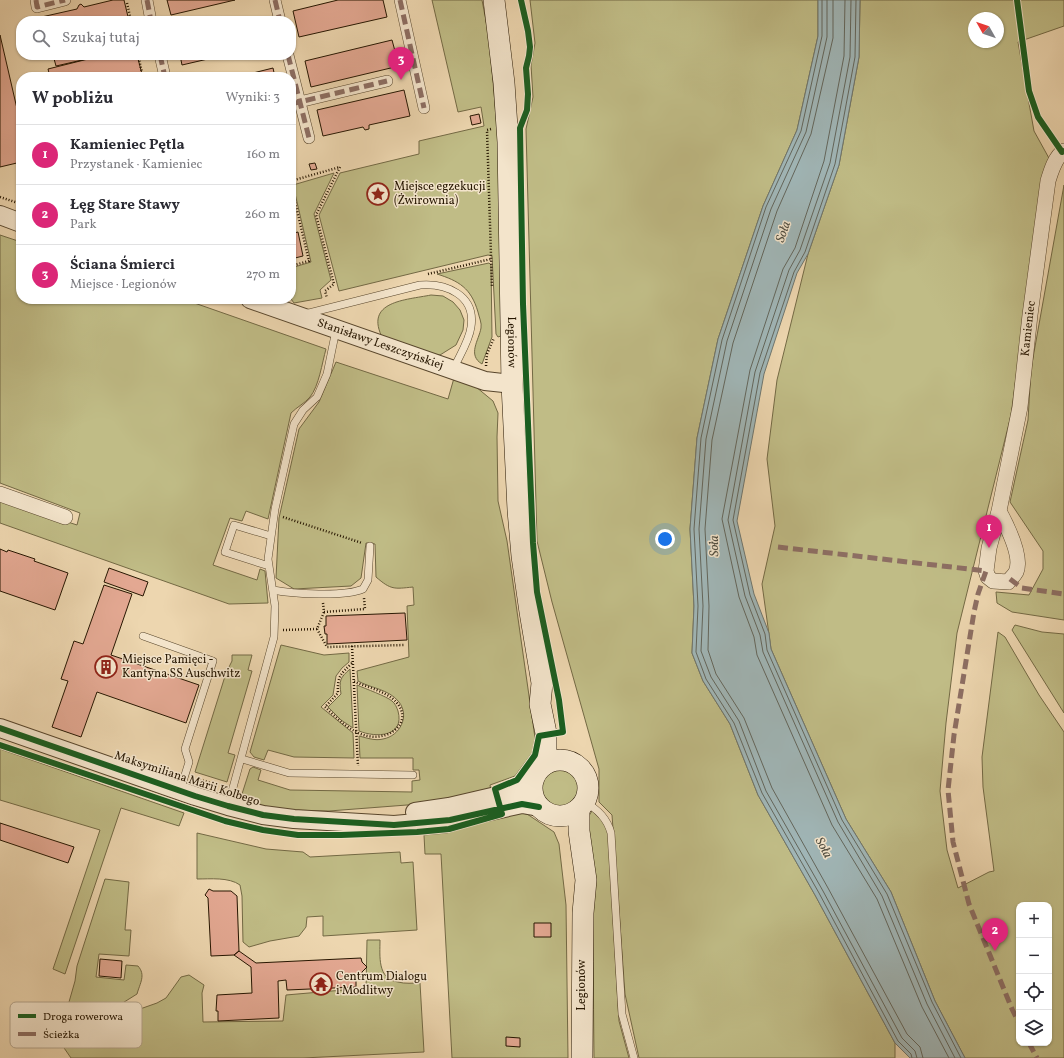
<!DOCTYPE html>
<html lang="pl">
<head>
<meta charset="utf-8">
<style>
	body { margin:0; font-family:Vollkorn,serif; background:#f2f2f3; color:#2b2b33 }
	.controls { position:absolute; right:12px; bottom:12px; display:grid; overflow:hidden; border-radius:8px; box-shadow:0 1px 3px #0004 }
	.controls button { width:36px; height:36px; display:grid; place-items:center; padding:0; border:0; border-bottom:1px solid #e1e1e2; background:#fff; color:#2b2b33; font:20px sans-serif }
	.compass { position:absolute; left:968px; top:12px; width:36px; height:36px; border-radius:50%; background:#fff; box-shadow:0 1px 3px #0004; rotate:310deg }
	.you { position:absolute; left:665px; top:539px; width:14px; height:14px; margin:-10px; border:3px solid #fff; border-radius:50%; background:#1a73e8; box-shadow:0 0 0 6px #1a73e833 }
	.badge { display:grid; place-items:center; width:26px; height:26px; border-radius:50%; background:#db2777; color:#fff; font-size:13px; font-weight:700 }
	.pin { position:absolute; translate:-50% -33px; filter:drop-shadow(0 1px 2px #0008) }
	.pin::after { content:''; position:absolute; top:21px; width:14px; height:12px; background:inherit; clip-path:polygon(0 0,100% 0,50% 100%) }
	.list { margin:0; padding:0; list-style:none }
	h2 { display:flex; justify-content:space-between; align-items:center; height:52px; margin:0; padding:0 16px; font-size:17px }
	h2 small { font-size:13px; font-weight:400; color:#7c7c81 }
	.list li { display:grid; grid-template-columns:26px 1fr auto; gap:12px; align-items:center; box-sizing:border-box; height:60px; padding:0 16px; border-top:1px solid #e1e1e2 }
	.list b { display:block; font-size:15px; white-space:nowrap }
	.list p { margin:0; font-size:13px; white-space:nowrap; color:#7c7c81 }
	.list em { font-size:13px; font-style:normal; color:#7c7c81 }
	.icon { flex:none; width:22px; height:22px; fill:none; stroke:currentColor; stroke-width:2; stroke-linecap:round; stroke-linejoin:round }
	.map { position:relative; flex:none; width:1064px; height:1058px; overflow:hidden }
	.search { position:absolute; background:#fff; box-shadow:0 1px 3px #0004; left:16px; top:16px; width:280px; height:44px; display:flex; align-items:center; gap:10px; box-sizing:border-box; padding:0 14px; border-radius:16px; color:#7c7c81; font-size:15px }
	.panel { position:absolute; background:#fff; box-shadow:0 1px 3px #0004; left:16px; top:72px; width:280px; height:232px; border-radius:16px }
	.map>svg:first-child { display:block }
	.green { fill:#c0bc86; stroke:#736944; fill-rule:evenodd }
	.water { fill:#a0b6b7; stroke:#6f766e }
	.lines { fill:none; stroke-linecap:round; stroke-linejoin:round }
	.shore { stroke:#63665c; stroke-width:1 }
	.building { fill:#e3a892; stroke:#261601 }
	.service-casing { stroke:#58462c; stroke-width:8 }
	.pedestrian-casing { stroke:#58462c; stroke-width:12 }
	.minor-casing { stroke:#58462c; stroke-width:16 }
	.tertiary-casing { stroke:#58462c; stroke-width:20 }
	.secondary-casing { stroke:#261601; stroke-width:22 }
	.path { stroke:#261601; stroke-width:2.5; stroke-dasharray:1 2; stroke-linecap:butt }
	.service { stroke:#f3e4cb; stroke-width:7 }
	.pedestrian { stroke:#f3e4cb; stroke-width:11 }
	.minor { stroke:#f3e4cb; stroke-width:15 }
	.tertiary { stroke:#f3e4cb; stroke-width:18 }
	.secondary { stroke:#f3e4cb; stroke-width:21 }
	.quiet { stroke:#8d6e63; stroke-width:5; stroke-dasharray:10 5; stroke-linecap:butt }
	.cycleway-casing { stroke:#f3e4cb; stroke-width:8 }
	.cycleway { stroke:#1b5e20; stroke-width:6 }
	.labels { text-anchor:middle; dominant-baseline:central; stroke-width:3; stroke-linejoin:round; paint-order:stroke }
	.poi-label { font-size:12px; fill:#261601; stroke:#f3e4cb; text-anchor:start }
	.street-label { font-size:12px; fill:#261601; stroke:#f3e4cb }
	.water-label { font-size:13px; font-style:italic; fill:#514e41; stroke:#f3e4cb }
	.key { fill:#f3e4cb; stroke:#b6a68e; stroke-width:1 }
	.key-label { font-size:11px; fill:#261601 }
</style>
</head>
<body>
<div class="map">
<svg width="1064" height="1058" viewBox="0 0 1064 1058">
	<rect width="100%" height="100%" fill="#edd6af"/>
	<filter id="stains"><feTurbulence type="fractalNoise" baseFrequency=".005" numOctaves="4"/><feColorMatrix values="0 0 0 0 .2 0 0 0 0 .09 0 0 0 0 .02 0 0 0 .5 -.17"/></filter>
	<radialGradient id="worn" r=".72"><stop offset=".6" stop-color="#630" stop-opacity="0"/><stop offset="1" stop-color="#630" stop-opacity=".3"/></radialGradient>
	<path class="green" d="M432,0H482L489,37L501,171V336L498,337L496,334L492,256L488,255L339,291L319,215L340,173L419,154V141L484,126L481,107L458,112Z
		M530,0H818V36L797,130L763,206L718,339L697,438L690,529L694,606L692,653L703,681L730,724L758,795L815,895L895,1043V1058H639L625,994L612,815L599,802V769L552,602L537,541L526,129L533,97L531,65L535,43Z
		M860,0H1064V26L1018,42L1034,131L1050,160L1041,192L1011,415L957,633L946,723L940,791L947,850L958,888L989,872L994,871L983,787L982,757L998,632L1005,637L1039,695L1064,732V1058H965L935,1001L891,892L846,819L771,649L762,584L775,526L767,459L777,380L808,254L839,165L859,57ZM974,18H998V42H974ZM1019,905H1049V1043H1019Z
		M334,173L314,214L331,280L320,290L322,298L294,303L291,299V268L311,262L293,185Z
		M1064,185V620L1012,612L997,603L996,592L1029,595L1043,569V551L1010,502L1028,420L1031,369Z
		M0,235L21,242V299H183L326,349C322,363 319,386 310,397C305,403 297,407 291,413L268,519L246,511L242,521L230,518L213,565L257,580L260,569L265,571L268,603L229,604L0,523V500L77,525L80,513L0,483Z
		M489,263L491,265L492,337L482,364C467,355 479,340 481,328C482,323 479,317 478,312C471,288 459,281 437,274Z
		M431,295L443,296L453,302L460,310L464,320L463,330L456,345L440,355H429L383,339C363,301 406,300 431,295Z
		M336,362L448,399L454,378L470,382L493,401L498,413L497,437L498,501L507,541L535,738L532,753L515,776L490,785L491,791L446,802L329,811L287,810L242,802L241,797L250,769L253,767L261,770L258,780L290,790L412,792V781L420,780L419,770H413V758H360L359,736C367,738 375,741 383,739C400,736 410,716 399,702C389,689 370,688 358,681L357,671L409,657L407,606L414,605L413,587C394,589 391,590 376,577L375,544L366,543L361,578L351,586L294,589L276,578L279,518L299,429L319,402Z
		M1015,625L1042,632L1064,634V713L1012,630Z
		M281,645L324,655L349,653V662L342,668L336,676L333,695L321,707L353,733L354,758L294,757L268,750L264,760L254,757L250,752Z
		M232,655H252L248,670L252,671L228,753L235,755L227,782L195,772L226,673L232,661Z
		M350,669L353,728L341,720L328,707L341,694C339,680 340,678 350,669Z
		M357,685C366,689 386,696 392,701C395,703 397,708 398,711C405,737 376,738 359,731Z
		M0,749L184,813L179,826L121,808L65,974L53,969L100,830L0,800Z
		M541 788a19 19 0 1 1 38 0a19 19 0 1 1-38 0Z
		M592,811L603,822L608,831L619,1021L629,1058H594C593,994 594,929 592,865C592,847 580,827 592,811Z
		M517,812L527,814L554,832L559,844L566,905L568,1058H452L441,854H425L424,835L447,833Z
		M197,833L266,849L303,852L310,857L400,852L401,863L413,862L417,930L323,936V916L307,917L306,927L299,936L270,941L249,947L243,942L242,896L240,885C229,877 210,879 197,879Z
		M105,879L129,882L125,930H131L129,956L99,954L96,977L124,980L126,965L138,966C146,975 140,983 137,994L105,1014L80,1033L69,1002L75,981L77,966Z
		M367,940H380C380,956 377,979 398,982C405,984 413,983 420,983L424,1052L303,1058H71L62,1045L73,1036L79,1044L108,1023L140,1009L157,1003L166,998L181,977L189,975L204,985L202,993L203,1022L283,1021L286,995L366,988Z"/>
	<path class="water" d="M818,0H860L859,57L839,165L808,254L797,273L764,374L737,521L754,594L769,633L771,649L846,819L891,892L935,1001L965,1058H910L895,1043L815,895L758,795L730,724L703,681L692,653L694,606L690,529L697,438L718,339L763,206L797,130L818,36Z"/>
	<g class="lines">
		<path class="shore" d="M822,0V36L801,131L766,207L722,340L701,438L694,529L698,606L696,652L706,679L734,723L762,793L819,893L898,1041L911,1054L912,1058
			M827,0V37L806,132L771,209L727,341L706,439L699,529L703,606L701,651L711,677L739,721L766,791L823,891L902,1038L915,1051L917,1058
			M833,0V38L811,134L777,211L733,343L712,440L705,529L709,606L708,650L716,674L744,718L772,788L828,888L907,1034L920,1047L923,1058
			M845,0L844,56L824,161L795,248L783,269L750,370L722,519L739,597L754,637L757,655L832,825L877,899L922,1007L949,1058
			M851,0L850,57L830,163L800,250L789,270L755,372L728,520L745,596L760,635L763,652L838,822L882,896L927,1004L955,1058
			M856,0L855,57L835,164L805,252L794,272L760,373L733,520L750,595L765,634L767,650L842,820L887,894L932,1002L961,1058"/>
	</g>
	<path class="building" d="M113,0H124L129,21H38L37,18L77,9L79,5L81,4L84,7Z
		M167,0H235L171,15Z
		M338,0H383L387,17L299,37L293,11Z
		M0,35L21,126V162L0,167Z
		M392,40L399,66L311,87L305,61Z
		M53,55H104L56,66Z
		M104,55H137L142,74L128,77H50L48,69Z
		M180,55H225L182,65Z
		M273,68L275,77H237Z
		M404,90L410,116L369,125V129L365,130L363,127L323,136L317,110Z
		M479,114L481,123L472,125L470,116Z
		M315,163L317,169L311,170L309,164Z
		M291,221L294,233L298,232L303,256L291,259Z
		M0,549L7,552L8,550L35,559L34,561L68,573L55,610L0,591Z
		M109,568L148,582L143,596L104,582Z
		M104,585L132,594L111,655L199,685L186,723L97,692L81,737L52,727L68,681L61,679L74,641L83,644Z
		M405,613L407,640L327,644V634H325L324,626H326V616Z
		M0,823L74,847L68,863L0,840Z
		M209,889L213,891H231L237,896L239,951L234,955L211,956L208,898L205,895Z
		M534,923H551V937H534Z
		M239,951L256,963L361,958L362,962L367,967L362,972V977H356V987L287,990L286,980L278,981L279,1018L218,1021V1011H216L217,995L252,993L251,967L234,955Z
		M100,959L122,961L121,978L99,976Z
		M506,1037L520,1038V1047L506,1046Z"/>
	<g class="lines">
		<g class="service-casing">
			<path id="service" d="M305,314L420,285C446,283 476,295 471,327C469,342 459,356 453,370
				M269,566L225,552L234,525L271,536
				M273,590C293,594 345,597 363,589L368,580L370,546
				M143,636L213,661L185,749L189,762L180,791
				M242,759L289,773L413,775
				M584,802C598,809 607,818 611,833L622,1014L634,1058
				M228,806L274,637L275,606L268,559L275,509L294,424L303,410L317,397L327,374L336,330"/>
		</g>
		<g class="pedestrian-casing">
			<path id="pedestrian" d="M36,0L37,7L65,0
				M147,0L151,21
				M275,0L280,21
				M400,0L424,108
				M160,55L165,77
				M288,55L309,138
				M291,104L387,81"/>
		</g>
		<g class="minor-casing">
			<g id="minor">
				<path d="M0,494L65,517"/>
				<path id="s1" d="M999,511C1006,524 1023,557 1016,572C1014,576 1010,579 1008,582L993,581L988,577L986,571L989,548L999,511L1020,407L1030,315L1048,181C1051,171 1055,157 1064,151"/>
			</g>
		</g>
		<g class="tertiary-casing">
			<g id="tertiary">
				<path d="M0,215L21,223"/>
				<path id="s2" d="M250,299L485,381L512,384"/>
				<path d="M0,728L195,796L228,806L263,815L294,819L394,825L450,820L522,804L539,807"/>
				<path d="M415,812L449,807L509,793L532,782"/>
			</g>
		</g>
		<g class="secondary-casing">
			<g id="secondary">
				<path id="s3" d="M494,0L504,83L508,142L512,384L518,510L522,556L530,612L542,683L540,704L546,733V763"/>
				<circle cx="560" cy="788" r="28"/>
				<path d="M579,809V831L586,880L583,913L582,1058"/>
			</g>
		</g>
		<path class="path" d="M127,3L131,21
			M138,55L143,77
			M491,129L487,130L492,287
			M291,181L340,167L316,215L334,284L325,291L327,298
			M291,185L309,261L291,266
			M0,197L21,204
			M428,274L491,259
			M486,366L487,354L494,338
			M283,517L362,543
			M323,603L324,612L365,609L364,598
			M317,629L327,647L405,645
			M283,630L317,629L324,612
			M352,646L358,766
			M352,663C341,674 337,676 338,693L325,707C337,718 351,733 368,736C392,741 416,719 393,699C382,690 366,687 353,681
			M197,779L214,784"/>
		<use href="#service" class="service"/>
		<use href="#pedestrian" class="pedestrian"/>
		<use href="#minor" class="minor"/>
		<use href="#tertiary" class="tertiary"/>
		<use href="#secondary" class="secondary"/>
		<path class="quiet" d="M36,0L37,7L65,0
			M147,0L151,21
			M275,0L280,21
			M400,0L424,108
			M160,55L165,77
			M288,55L309,138
			M291,104L387,81
			M778,547L986,571L978,594L974,612L954,735L948,790L953,842L969,904L1012,1009L1019,1023
			M1010,579L1022,588L1064,594
			M1029,1043L1037,1058"/>
		<g class="cycleway-casing">
			<path id="cycleway" d="M1017,0L1029,91L1038,117L1062,152L1064,151
				M0,728L195,796L228,806L263,815L294,819L394,825L450,820L522,804L539,807
				M0,745L225,821L263,830L298,835H341L417,832L449,829L502,814L495,789L517,780L535,755L539,736L563,732L559,700L537,592L533,543L523,304L520,128L527,110L528,94L526,68L529,56L530,47L528,31L521,0"/>
		</g>
		<use href="#cycleway" class="cycleway"/>
	</g>
	<defs>
		<g id="sight-ring" transform="scale(1.15)"><circle r="9.5" fill="#f3e4cb" stroke="#8f2418" stroke-width="1.5"/><path d="M0-6L1.8-2.2L6-1.7L2.9 1.2L3.7 5.4L0 3.3L-3.7 5.4L-2.9 1.2L-6-1.7L-1.8-2.2Z" fill="#8f2418"/></g>
		<g id="building-ring" transform="scale(1.15)"><circle r="9.5" fill="#f3e4cb" stroke="#8f2418" stroke-width="1.5"/><path d="M-4-6H4V6H1V3H-1V6H-4ZM-2.5-4.3h1.7v1.8h-1.7ZM.8-4.3h1.7v1.8H.8ZM-2.5-1h1.7V.8h-1.7ZM.8-1h1.7V.8H.8Z" fill="#8f2418"/></g>
		<g id="temple-ring" transform="scale(1.15)"><circle r="9.5" fill="#f3e4cb" stroke="#8f2418" stroke-width="1.5"/><path d="M0-6L5-2H3V0L6.5 2.5H4V6H1.5V3h-3V6H-4V2.5H-6.5L-3 0V-2H-5Z" fill="#8f2418"/></g>
	</defs>
	<g fill-rule="evenodd">
		<use href="#sight-ring" x="378" y="194"/>
		<use href="#building-ring" x="106" y="667"/>
		<use href="#temple-ring" x="321" y="984"/>
	</g>
	<g class="labels">
		<g class="poi-label">
			<text x="394" y="187">Miejsce egzekucji<tspan x="394" dy="14">(Żwirownia)</tspan></text>
			<text x="122" y="660">Miejsce Pamięci -<tspan x="122" dy="14">Kantyna SS Auschwitz</tspan></text>
			<text x="336" y="977">Centrum Dialogu<tspan x="336" dy="14">i Modlitwy</tspan></text>
		</g>
		<g class="street-label">
			<text stroke="none"><textPath href="#s1" startOffset="352">Kamieniec</textPath></text>
			<text stroke="none"><textPath href="#s3" startOffset="343">Legionów</textPath></text>
			<text stroke="none"><textPath href="#s2" startOffset="138">Stanisławy Leszczyńskiej</textPath></text>
			<text transform="translate(187 779) rotate(18)">Maksymiliana Marii Kolbego</text>
			<text transform="translate(582 985) rotate(-90)">Legionów</text>
		</g>
		<g class="water-label">
			<text transform="translate(784 232) rotate(-71)">Soła</text>
			<text transform="translate(715 546) rotate(-91)">Soła</text>
			<text transform="translate(823 848) rotate(62)">Soła</text>
		</g>
	</g>
	<rect x="10" y="1002" width="132" height="46" rx="6" class="key"/>
	<rect x="18" y="1014" width="18" height="4" fill="#1b5e20"/>
	<rect x="18" y="1032" width="18" height="4" fill="#8d6e63"/>
	<g class="key-label">
		<text x="43" y="1020">Droga rowerowa</text>
		<text x="43" y="1038">Ścieżka</text>
	</g>
	<rect width="100%" height="100%" filter="url(#stains)"/>
	<rect width="100%" height="100%" fill="url(#worn)"/>
</svg>
<div class="controls">
<button>+</button>
<button>−</button>
<button><svg class="icon" aria-label="locate" viewBox="0 0 24 24"><circle cx="12" cy="12" r="6"/><path d="M12 2v4M12 18v4M2 12h4M18 12h4"/></svg></button>
<button><svg class="icon" aria-label="layers" viewBox="0 0 24 24"><path d="M12 4l9 5-9 5-9-5zM3 14l9 5 9-5"/></svg></button>
</div>
<svg class="compass" viewBox="-18 -18 36 36"><path d="M0-13l5 13h-10z" fill="#e53935"/><path d="M0 13l5-13h-10z" fill="#7c7c81"/></svg>
<div class="you"></div>
<div class="pin badge" style="left:989px;top:548px">1</div>
<div class="pin badge" style="left:995px;top:951px">2</div>
<div class="pin badge" style="left:401px;top:80px">3</div>
<div class="search"><svg class="icon" aria-label="search" viewBox="0 0 24 24"><circle cx="10" cy="10" r="6"/><path d="M15 15l6 6"/></svg>Szukaj tutaj</div>
<section class="panel">
<h2>W pobliżu<small>Wyniki: 3</small></h2>
<ul class="list">
<li><span class="badge">1</span><div><b>Kamieniec Pętla</b><p>Przystanek · Kamieniec</p></div><em>160 m</em></li>
<li><span class="badge">2</span><div><b>Łęg Stare Stawy</b><p>Park</p></div><em>260 m</em></li>
<li><span class="badge">3</span><div><b>Ściana Śmierci</b><p>Miejsce · Legionów</p></div><em>270 m</em></li>
</ul>
</section>
</div>
</body>
</html>
